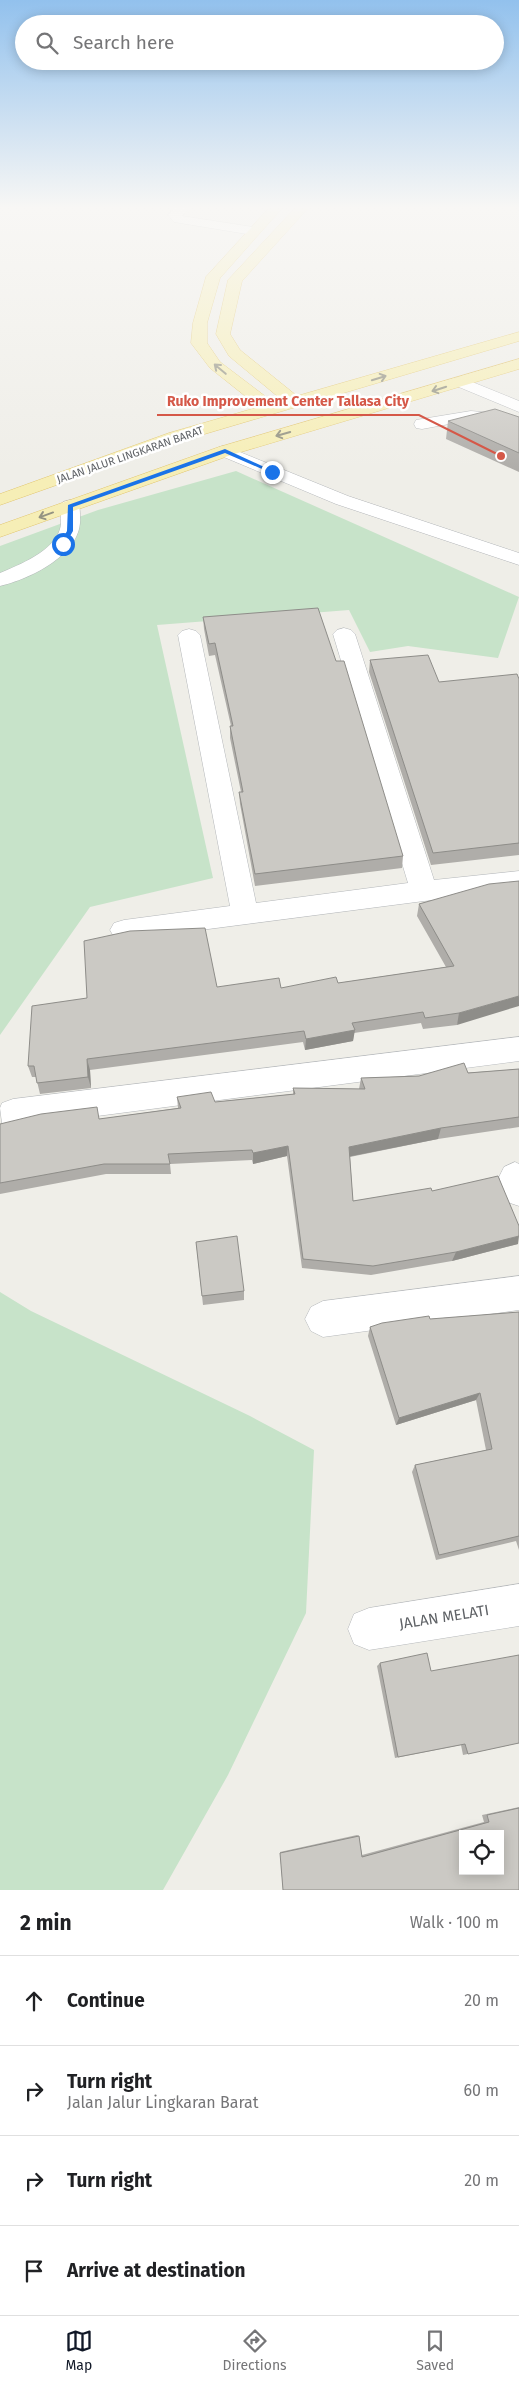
<!DOCTYPE html>
<html lang="en">
<head>
<meta charset="utf-8">
<style>
	body { margin:0; font-family:"Fira Sans",sans-serif; background:#f6f6f6; color:#202124 }
	.controls { position:absolute; right:15px; bottom:15px; display:grid; overflow:hidden; border-radius:0px; box-shadow:0 2px 12px #0003 }
	.controls button { width:45px; height:45px; display:grid; place-items:center; padding:0; border:0; border-bottom:1px solid #e0e0e0; background:#fff; color:#202124; font:25px sans-serif }
	.stop { position:absolute; width:15px; height:15px; margin:-11px; border:4px solid #1a73e8; border-radius:50%; background:#fff }
	.stop.end { background:#1a73e8; border-color:#fff; box-shadow:0 1px 5px #0008 }
	.list { margin:0; padding:0; list-style:none }
	h2 { display:flex; justify-content:space-between; align-items:center; height:65px; margin:0; padding:0 20px; font-size:21px }
	h2 small { font-size:16px; font-weight:400; color:#757577 }
	.list li { display:grid; grid-template-columns:32px 1fr auto; gap:15px; align-items:center; box-sizing:border-box; height:90px; padding:0 20px; border-top:1px solid #e0e0e0 }
	.list b { display:block; font-size:19px; white-space:nowrap }
	.list p { margin:0; font-size:16px; white-space:nowrap; color:#757577 }
	.list em { font-size:16px; font-style:normal; color:#757577 }
	.icon { flex:none; width:28px; height:28px; fill:none; stroke:currentColor; stroke-width:2; stroke-linecap:round; stroke-linejoin:round }
	.map { position:relative; flex:none; width:519px; height:1890px; overflow:hidden }
	.search { position:absolute; background:#fff; box-shadow:0 2px 12px #0003; left:15px; right:15px; top:15px; height:55px; display:flex; align-items:center; gap:12px; box-sizing:border-box; padding:0 18px; border-radius:28px; color:#757577; font-size:19px }
	.sheet { height:425px; background:#fff }
	nav { display:flex; justify-content:space-around; align-items:center; box-sizing:border-box; height:70px; border-top:1px solid #e0e0e0; background:#fff; font-size:14px; color:#757577 }
	nav a { display:grid; justify-items:center; gap:2px }
	nav .on { color:#111827 }
	.map>svg:first-child { display:block }
	.green { fill:#c7e3c9 }
	.lines { fill:none; stroke-linecap:round; stroke-linejoin:round }
	.minor-casing { stroke:#b4b7ba; stroke-width:1 }
	.major-casing { stroke:#e1c56f; stroke-width:1 }
	.minor { fill:#fff; fill-rule:evenodd }
	.major { fill:#f6eeb6; fill-rule:evenodd }
	.wall { fill:#afada9 }
	.shaded-wall { fill:#8e8d89 }
	.building { fill:#cbc9c4; stroke:#8e8d89; fill-rule:evenodd }
	.oneway { stroke:#949382 }
	.route { fill:#1a73e8 }
	.labels { text-anchor:middle; dominant-baseline:central; stroke-width:5; stroke-linejoin:round; paint-order:stroke }
	.far-street-label { font-size:11px; fill:#5f6266; stroke:#fff }
	.near-street-label { font-size:15px; fill:#5f6266; stroke:#fff }
	.leader { fill:none; stroke:#d55848; stroke-width:2 }
	.callout-dot { fill:#d55848; stroke:#fff; stroke-width:2 }
	.callout-label { font-size:14px; text-anchor:middle; font-weight:bold; fill:#d55848; stroke:#fff; stroke-width:5; stroke-linejoin:round; paint-order:stroke }
</style>
</head>
<body>
<div class="map">
<svg width="519" height="1890" viewBox="0 0 519 1890">
	<rect width="100%" height="100%" fill="#efeee8"/>
	<path class="green" d="M236,471L519,597L498,658L408,646L370,652L349,610L157,625L213,878L90,907L0,1035V546L98,510Z
		M0,1292L31,1311L250,1416L314,1450L306,1613L228,1775L163,1890H0Z"/>
	<g class="lines">
		<g class="minor-casing">
			<path id="minor" d="M177,206H191L182,216L253,227L259,231L253,235L174,222L168,215Z
				M460,377L519,401V412L454,385L452,382L454,379Z
				M471,411L492,413L519,422V433L488,423L471,420L422,429L416,428L414,424L416,420L422,419Z
				M225,446L348,496L519,553V565L336,504L219,455L216,451L219,447Z
				M70,500L77,502C80,507 80,511 80,517C83,554 30,579 0,586V573C19,565 54,551 60,529C63,520 58,510 63,502Z
				M344,628L351,630L355,634L434,880L519,871V891L424,901L124,940L114,937L110,930L114,923L124,920L230,906L178,635L182,631L189,629L196,631L200,635L256,903L408,883L333,634L337,630Z
				M519,1037V1061L13,1127L2,1123L0,1108L2,1103L13,1099Z
				M515,1162L519,1164V1206L507,1202L499,1177L504,1167Z
				M519,1276V1310L323,1337L311,1331L305,1319L311,1307L323,1301Z
				M519,1584V1626L369,1650L354,1644L348,1629L354,1614L369,1608Z"/>
		</g>
		<g class="major-casing">
			<path id="major" d="M271,206H284L220,278L207,323V343L220,362L274,403L282,400L229,356L216,334L228,280L297,206H310L242,281L230,334L240,350L297,396L519,332V341L181,441L0,505V494L169,433L259,407L210,368L191,343L193,323L206,277Z
				M519,359V369L231,455L0,537V525L219,447Z"/>
		</g>
		<use href="#minor" class="minor"/>
		<use href="#major" class="major"/>
	</g>
	<path class="wall" d="M519,417V472L446,439L448,421Z
		M203,617L336,661L403,856L402,868L255,886L240,804L239,792H241L230,738V726H231L215,655L209,656L204,629Z
		M370,660L439,682L519,679V855L431,865L369,672Z
		M519,881L457,1025L423,1029L421,1023L354,1033L353,1041L305,1050L303,1042L90,1070L91,1088L40,1094L36,1077H32L28,1066L217,987L281,988L338,983L446,967L417,916L419,904Z
		M519,1069V1127L438,1139L350,1157L353,1201L432,1191L518,1244L452,1261L371,1275L302,1268L287,1156L253,1164L252,1160L170,1164L171,1174H106L0,1194V1124L100,1119L178,1108L177,1097L215,1102L293,1094V1088L359,1089L361,1078L419,1076Z
		M196,1242L244,1291V1300L203,1305Z
		M519,1312V1550L516,1541L436,1560L412,1472L415,1465L486,1450L476,1400L396,1425L368,1336L370,1327L430,1319Z
		M380,1663L431,1671L519,1743L463,1755L461,1745L395,1758L377,1666Z
		M519,1807V1890H283L280,1852L357,1835L359,1836L362,1855L484,1822L482,1815Z"/>
	<path class="shaded-wall" d="M519,996V1006L457,1025L459,1013Z
		M355,1030L353,1041L305,1050L306,1039Z
		M87,1059L90,1070L91,1088L88,1077Z
		M441,1128L438,1139L347,1157L349,1147Z
		M288,1146L287,1156L253,1164V1153Z
		M519,1236L518,1244L452,1261L456,1252Z
		M480,1393L476,1400L396,1425L399,1418Z"/>
	<path class="building" d="M495,409L519,417V453L448,421Z
		M318,608L336,661H344L403,856L255,874L239,792H243L230,726H233L215,643L209,644L203,617Z
		M428,655L439,682L517,674L519,679V843L433,853L370,660Z
		M519,881V996L459,1013L425,1018L423,1012L352,1023L355,1030L306,1039L304,1031L87,1059L88,1077L37,1083L34,1066H28L32,1006L87,998L84,941L130,931L205,928L217,987L279,978L281,988L336,977L338,983L454,966L419,904L489,884Z
		M464,1063L468,1073L519,1069V1117L441,1128L349,1147L353,1201L431,1188L432,1191L498,1176L519,1226V1236L456,1252L373,1266L303,1259L288,1146L253,1153L252,1150L168,1154L170,1164H104L0,1183V1124L41,1114L97,1107L99,1119L181,1108L177,1097L211,1092L215,1102L295,1094L293,1088L365,1089L361,1078L419,1076Z
		M237,1236L244,1291L202,1296L196,1242Z
		M519,1312V1536L439,1555L415,1465L492,1449L480,1393L399,1418L370,1327L382,1323L429,1316L430,1319Z
		M427,1653L431,1671L519,1655V1743L468,1754L465,1744L398,1757L380,1663Z
		M519,1808V1890H283L280,1853L359,1836L362,1857L489,1822L487,1815ZM463,1834H500V1871H463Z"/>
	<defs><path id="oneway-shaft" d="M-6 0H5M1.5-3L5.5 0L1.5 3" fill="none" stroke-width="1.6" stroke-linecap="round" stroke-linejoin="round" transform="scale(1.25)"/></defs>
	<g class="oneway">
		<use href="#oneway-shaft" transform="translate(220 369) rotate(-140)"/>
		<use href="#oneway-shaft" transform="translate(379 378) rotate(-17)"/>
		<use href="#oneway-shaft" transform="translate(439 389) rotate(162)"/>
		<use href="#oneway-shaft" transform="translate(283 434) rotate(164)"/>
		<use href="#oneway-shaft" transform="translate(46 515) rotate(160)"/>
	</g>
	<linearGradient id="sky" x2="0" y2="1"><stop stop-color="#92c1ed"/><stop offset="0.44" stop-color="#f8f7f5"/><stop offset="1" stop-color="#f8f7f5" stop-opacity="0"/></linearGradient>
	<rect width="519" height="471" fill="url(#sky)"/>
	<path class="route" d="M225,449L275,472L271,473L225,453L73,507V531L65,545L60,544L67,531L68,505Z"/>
	<g class="labels">
		<g class="far-street-label">
			<text transform="translate(130 455) rotate(-19)">JALAN JALUR LINGKARAN BARAT</text>
		</g>
		<g class="near-street-label">
			<text transform="translate(444 1617) rotate(-9)">JALAN MELATI</text>
		</g>
	</g>
	<path class="leader" d="M501 456L419 415H157"/>
	<circle class="callout-dot" cx="501" cy="456" r="5"/>
	<g class="callout-label">
		<text x="288" y="406">Ruko Improvement Center Tallasa City</text>
	</g>
</svg>
<div class="controls">
<button><svg class="icon" aria-label="locate" viewBox="0 0 24 24"><circle cx="12" cy="12" r="6"/><path d="M12 2v4M12 18v4M2 12h4M18 12h4"/></svg></button>
</div>
<div class="stop" style="left:63px;top:544px"></div>
<div class="stop end" style="left:272px;top:472px"></div>
<div class="search"><svg class="icon" aria-label="search" viewBox="0 0 24 24"><circle cx="10" cy="10" r="6"/><path d="M15 15l6 6"/></svg>Search here</div>
</div>
<section class="sheet">
<h2>2 min<small>Walk · 100 m</small></h2>
<ul class="list">
<li><svg class="icon" aria-label="ahead" viewBox="0 0 24 24"><path d="M12 20V5M6 11l6-6 6 6"/></svg><div><b>Continue</b></div><em>20 m</em></li>
<li><svg class="icon" aria-label="right" viewBox="0 0 24 24"><path d="M7 20v-9h11M14 6l5 5-5 5"/></svg><div><b>Turn right</b><p>Jalan Jalur Lingkaran Barat</p></div><em>60 m</em></li>
<li><svg class="icon" aria-label="right" viewBox="0 0 24 24"><path d="M7 20v-9h11M14 6l5 5-5 5"/></svg><div><b>Turn right</b></div><em>20 m</em></li>
<li><svg class="icon" aria-label="arrive" viewBox="0 0 24 24"><path d="M6 21V4h12l-3 4 3 4H6"/></svg><div><b>Arrive at destination</b></div></li>
</ul>
</section>
<nav>
<a class="on"><svg class="icon" aria-label="map" viewBox="0 0 24 24"><path d="M3 6l6-2 6 2 6-2v14l-6 2-6-2-6 2zM9 4v14M15 6v14"/></svg>Map</a>
<a><svg class="icon" aria-label="directions" viewBox="0 0 24 24"><path d="M12 3l9 9-9 9-9-9zM9 14v-3h6M13 9l2 2-2 2"/></svg>Directions</a>
<a><svg class="icon" aria-label="saved" viewBox="0 0 24 24"><path d="M7 4h10v16l-5-4-5 4z"/></svg>Saved</a>
</nav>
</body>
</html>
